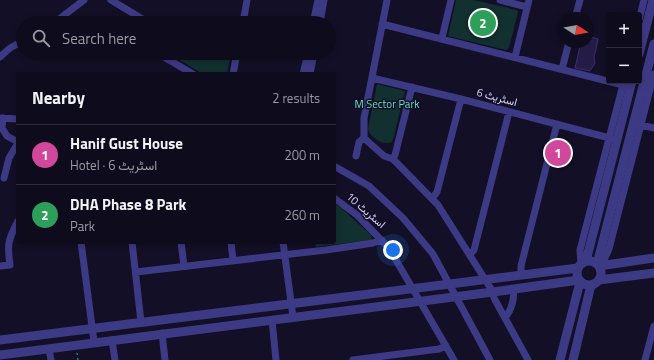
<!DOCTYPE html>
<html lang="en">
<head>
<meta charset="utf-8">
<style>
	body { margin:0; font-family:"Titillium Web",Vazirmatn,sans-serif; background:#171425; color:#f1f3f6 }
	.controls { position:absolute; right:12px; top:12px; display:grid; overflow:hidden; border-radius:4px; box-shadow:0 2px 6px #0003 }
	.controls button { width:36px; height:36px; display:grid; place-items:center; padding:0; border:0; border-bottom:1px solid #2e2b3b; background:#0e0b1c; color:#f1f3f6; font:20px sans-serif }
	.compass { position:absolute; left:558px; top:12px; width:36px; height:36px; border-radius:50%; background:#0e0b1c; box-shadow:0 2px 6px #0003; rotate:101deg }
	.you { position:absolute; left:393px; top:250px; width:14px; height:14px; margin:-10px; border:3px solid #fff; border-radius:50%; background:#1a73e8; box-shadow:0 0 0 6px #1a73e833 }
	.badge { display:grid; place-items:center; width:26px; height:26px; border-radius:50%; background:#00e5ff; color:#fff; font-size:13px; font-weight:700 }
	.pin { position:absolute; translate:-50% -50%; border:2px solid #fff; box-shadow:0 1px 4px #0006 }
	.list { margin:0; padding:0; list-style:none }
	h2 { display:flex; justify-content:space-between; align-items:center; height:52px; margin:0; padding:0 16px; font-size:17px }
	h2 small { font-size:13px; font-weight:400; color:#9b9ba3 }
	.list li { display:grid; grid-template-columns:26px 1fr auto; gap:12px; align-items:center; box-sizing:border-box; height:60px; padding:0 16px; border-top:1px solid #2e2b3b }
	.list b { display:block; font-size:15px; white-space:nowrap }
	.list p { margin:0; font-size:13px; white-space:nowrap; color:#9b9ba3 }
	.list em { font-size:13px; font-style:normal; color:#9b9ba3 }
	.icon { flex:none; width:22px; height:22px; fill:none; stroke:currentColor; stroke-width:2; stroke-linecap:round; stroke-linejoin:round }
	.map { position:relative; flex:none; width:654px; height:360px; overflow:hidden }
	.search { position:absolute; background:#0e0b1c; box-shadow:0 2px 6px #0003; left:16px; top:16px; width:320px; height:44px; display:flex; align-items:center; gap:10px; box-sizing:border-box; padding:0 14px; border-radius:22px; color:#9b9ba3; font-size:15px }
	.panel { position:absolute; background:#0e0b1c; box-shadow:0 2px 6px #0003; left:16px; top:72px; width:320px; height:172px; border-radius:4px }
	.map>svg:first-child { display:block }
	.green { fill:#12302f }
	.building { fill:#241b47; stroke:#3b2d73 }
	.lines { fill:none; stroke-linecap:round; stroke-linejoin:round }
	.path { stroke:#2fb8b0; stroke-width:1; stroke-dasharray:2 3; stroke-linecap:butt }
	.minor { stroke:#3d3a85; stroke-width:7 }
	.tertiary { stroke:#3d3a85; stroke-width:9 }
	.labels { text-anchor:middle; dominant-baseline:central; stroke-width:3; stroke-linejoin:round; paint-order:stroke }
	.street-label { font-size:11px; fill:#d9d4ff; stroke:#130f26 }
	.park-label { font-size:11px; fill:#5fe0c0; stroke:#130f26 }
</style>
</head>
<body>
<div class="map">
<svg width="654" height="360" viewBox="0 0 654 360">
	<rect width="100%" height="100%" fill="#130f26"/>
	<path class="green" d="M456,0H474L517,10L518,12L509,48L506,50L448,36Z
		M168,53H231L227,74H203Z
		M377,84L405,91L394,136L392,142C384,146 370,138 368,129Z
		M334,204L340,207L371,235L372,237L371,240L316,247L315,242H334Z"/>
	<path class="building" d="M588,36L598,39L594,58L595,63L590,71L575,68L581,42H588Z"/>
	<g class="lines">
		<path class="path" d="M77,353L78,360"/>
		<path class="minor" d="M111,0L144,20
			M387,0L364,118V138L384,156L393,159L438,205L493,292L494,298L528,360
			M500,0L527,7
			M575,18L580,0
			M639,20L644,0
			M54,23L84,0
			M177,23L179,22L188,23
			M243,23L247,0
			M313,23L318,0
			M320,23L324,0
			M382,24L631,87
			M442,38L451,0
			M157,53L193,74
			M0,57L10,48L23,41
			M515,57L529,0
			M562,69L569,42
			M233,74L237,53
			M303,74L308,53
			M310,74L314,53
			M372,78L461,99L617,140
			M0,118L18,119
			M3,118L2,128L7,136L18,142
			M637,124L654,128
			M356,156L359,142L364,138
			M393,159L395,155L412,87
			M334,166L369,186L403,218L433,254L490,360
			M4,178L9,158L18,143
			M334,198L357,215L389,248L454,360
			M432,199L437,192L461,99
			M81,242L94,342
			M132,242L141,322
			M181,242L184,266
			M231,242L233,260
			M283,242L293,317
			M470,254L474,250L509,112
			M581,264L580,250L624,81
			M0,266L10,265C7,244 8,240 18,221
			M599,266L604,260L609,249L654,74
			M136,272L326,250L373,243L382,240
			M521,275V266L557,124
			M505,317C511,312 515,297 513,290
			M272,320L276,360
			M162,333L165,360
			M112,340L115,360
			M49,349L51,360
			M353,360L439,349L446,346
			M645,360L654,326"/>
		<path class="tertiary" d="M639,54L653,0
			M577 273a12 12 0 1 1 24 0a12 12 0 1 1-24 0Z
			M586,261L632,81
			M597,264L654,44
			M599,266L654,258
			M599,280L654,273
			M0,340L578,268
			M0,355L493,292L579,280
			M560,360L580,282
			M573,360L591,285"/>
	</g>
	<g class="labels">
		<g class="street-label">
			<text transform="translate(497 97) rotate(15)">اسٹریٹ 6</text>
			<text transform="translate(366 210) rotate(41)">اسٹریٹ 10</text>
		</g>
		<g class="park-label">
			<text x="387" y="104">M Sector Park</text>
		</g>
	</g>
</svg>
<div class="controls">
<button>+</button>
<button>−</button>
</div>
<svg class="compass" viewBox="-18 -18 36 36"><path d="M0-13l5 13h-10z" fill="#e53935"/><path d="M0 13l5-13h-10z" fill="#9b9ba3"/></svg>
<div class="you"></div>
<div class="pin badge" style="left:558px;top:153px;background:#d1479c">1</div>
<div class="pin badge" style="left:483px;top:23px;background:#2e9e5b">2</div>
<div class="search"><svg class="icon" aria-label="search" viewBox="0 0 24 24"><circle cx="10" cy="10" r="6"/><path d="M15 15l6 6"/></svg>Search here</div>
<section class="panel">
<h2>Nearby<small>2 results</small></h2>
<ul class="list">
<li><span class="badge" style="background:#d1479c">1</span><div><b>Hanif Gust House</b><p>Hotel · اسٹریٹ 6</p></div><em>200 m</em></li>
<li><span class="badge" style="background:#2e9e5b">2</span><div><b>DHA Phase 8 Park</b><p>Park</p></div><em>260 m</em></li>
</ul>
</section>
</div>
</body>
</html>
